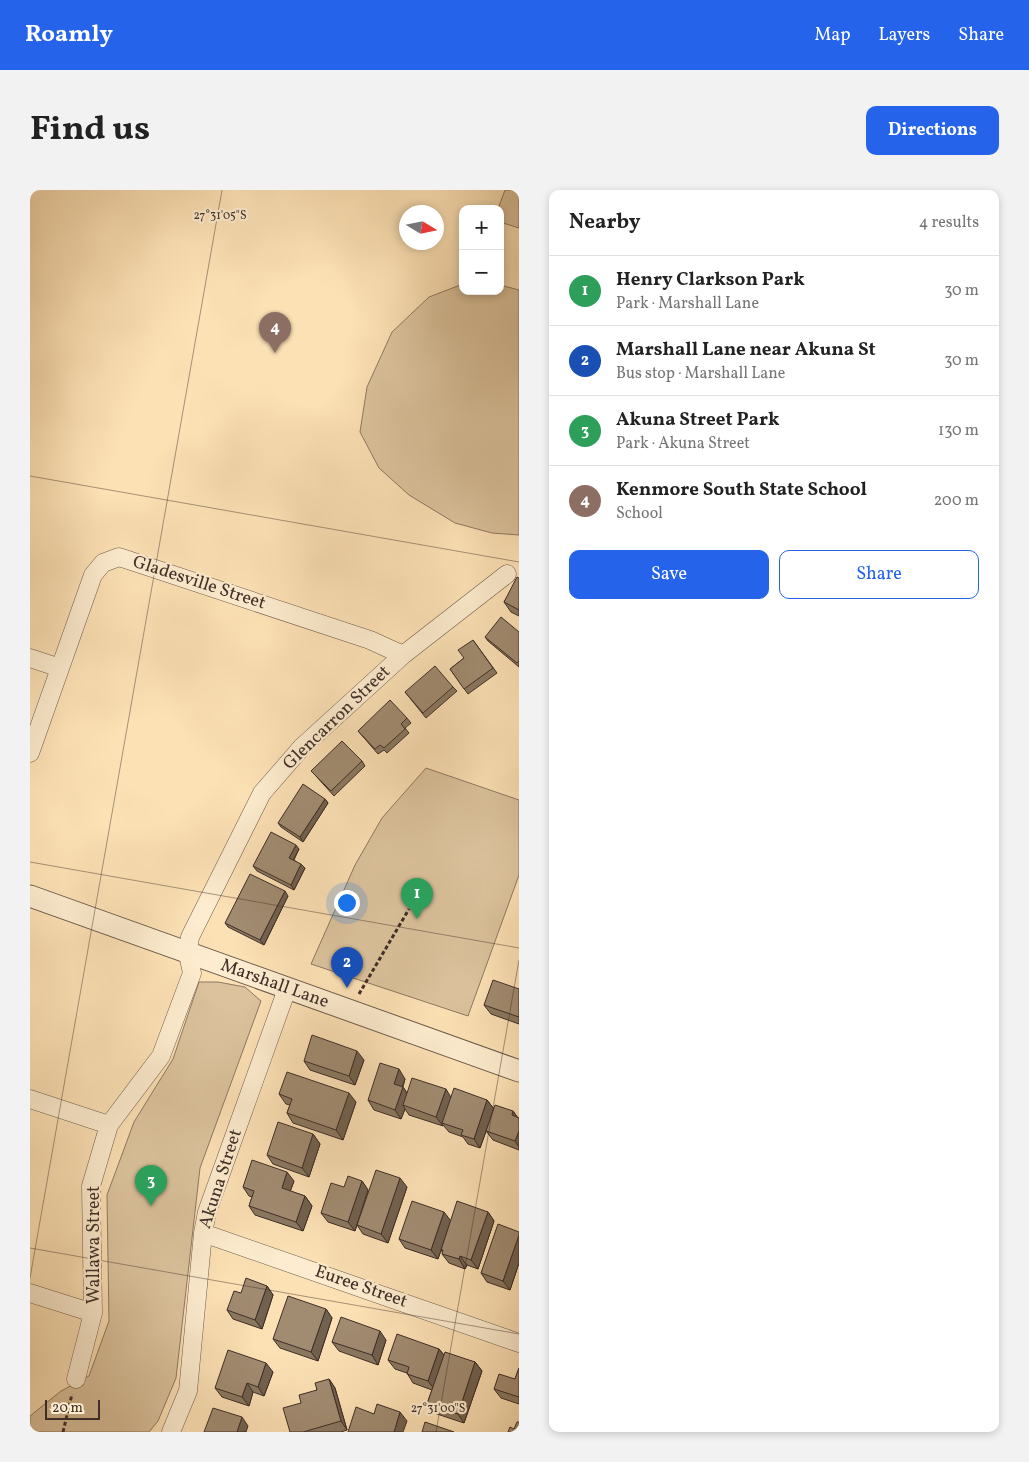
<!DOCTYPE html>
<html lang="en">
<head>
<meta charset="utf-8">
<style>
	body { margin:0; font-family:Vollkorn,serif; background:#f2f2f2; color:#222 }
	.controls { position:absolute; right:15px; top:15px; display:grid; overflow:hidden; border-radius:10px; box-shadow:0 2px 8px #0003 }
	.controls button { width:45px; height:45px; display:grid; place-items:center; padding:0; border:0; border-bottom:1px solid #e0e0e0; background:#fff; color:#222; font:25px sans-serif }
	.compass { position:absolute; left:369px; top:15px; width:45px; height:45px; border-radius:50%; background:#fff; box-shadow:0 2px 8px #0003; rotate:100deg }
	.scale { position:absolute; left:15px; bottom:12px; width:55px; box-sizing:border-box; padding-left:5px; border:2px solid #3f2e28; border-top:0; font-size:14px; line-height:18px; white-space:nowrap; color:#3f2e28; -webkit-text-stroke:4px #fdeccf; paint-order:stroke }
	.you { position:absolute; left:316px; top:712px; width:18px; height:18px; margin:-12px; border:4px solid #fff; border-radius:50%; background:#1a73e8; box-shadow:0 0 0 8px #1a73e833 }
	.badge { display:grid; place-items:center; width:32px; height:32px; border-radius:50%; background:#2563eb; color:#fff; font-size:16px; font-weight:700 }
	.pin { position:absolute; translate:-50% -41px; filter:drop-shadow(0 1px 2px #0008) }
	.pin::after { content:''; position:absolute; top:26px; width:18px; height:15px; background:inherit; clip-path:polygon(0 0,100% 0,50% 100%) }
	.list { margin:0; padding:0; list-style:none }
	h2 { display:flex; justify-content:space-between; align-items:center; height:65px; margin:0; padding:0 20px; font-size:21px }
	h2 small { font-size:16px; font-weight:400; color:#767676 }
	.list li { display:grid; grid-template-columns:32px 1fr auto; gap:15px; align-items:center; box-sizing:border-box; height:70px; padding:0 20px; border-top:1px solid #e0e0e0 }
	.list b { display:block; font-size:19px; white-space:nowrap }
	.list p { margin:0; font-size:16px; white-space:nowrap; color:#767676 }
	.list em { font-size:16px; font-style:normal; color:#767676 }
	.actions { display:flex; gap:10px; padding:15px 20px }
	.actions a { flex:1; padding:11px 0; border:1px solid #2563eb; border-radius:10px; text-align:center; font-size:18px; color:#2563eb }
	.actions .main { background:#2563eb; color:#fff }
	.map { position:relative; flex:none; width:489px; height:1242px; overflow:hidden; border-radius:10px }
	header { display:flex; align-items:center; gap:30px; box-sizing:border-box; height:70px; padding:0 25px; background:#2563eb; color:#fff }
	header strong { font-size:24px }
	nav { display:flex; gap:28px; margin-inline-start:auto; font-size:18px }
	.intro { display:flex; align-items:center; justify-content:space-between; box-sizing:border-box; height:120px; padding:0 30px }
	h1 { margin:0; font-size:35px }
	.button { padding:12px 22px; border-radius:10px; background:#2563eb; color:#fff; font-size:18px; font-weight:700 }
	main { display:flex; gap:30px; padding:0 30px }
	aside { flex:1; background:#fff; border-radius:10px; box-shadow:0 2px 8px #0003 }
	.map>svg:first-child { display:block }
	.green { fill:#dcc39d; stroke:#8e7862 }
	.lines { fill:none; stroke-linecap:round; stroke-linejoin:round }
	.minor-casing { stroke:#6e5b4b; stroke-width:19 }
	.tertiary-casing { stroke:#6e5b4b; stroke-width:23 }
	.path { stroke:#3f2e28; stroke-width:3; stroke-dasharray:4 2.5; stroke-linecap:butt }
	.minor { stroke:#fdeccf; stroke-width:18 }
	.tertiary { stroke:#fdeccf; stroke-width:21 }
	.wall { fill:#8a7861; stroke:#3f2e28 }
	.shaded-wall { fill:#71614f; stroke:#3f2e28 }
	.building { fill:#a18b71; stroke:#3f2e28 }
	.ticks { fill:none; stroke:#3f2e28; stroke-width:1; stroke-opacity:0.45 }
	.labels { text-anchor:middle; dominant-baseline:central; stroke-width:4.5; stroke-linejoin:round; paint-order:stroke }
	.street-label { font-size:18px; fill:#3f2e28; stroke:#fdeccf }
	.ticks-label { font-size:12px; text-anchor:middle; fill:#3f2e28; stroke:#fdeccf; stroke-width:4.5; stroke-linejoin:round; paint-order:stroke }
</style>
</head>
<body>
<header>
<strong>Roamly</strong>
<nav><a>Map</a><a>Layers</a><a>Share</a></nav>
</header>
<div class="intro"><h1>Find us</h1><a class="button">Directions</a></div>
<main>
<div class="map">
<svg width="489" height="1242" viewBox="0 0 489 1242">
	<rect width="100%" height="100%" fill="#fce1b5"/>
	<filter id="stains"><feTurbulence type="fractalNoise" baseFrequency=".004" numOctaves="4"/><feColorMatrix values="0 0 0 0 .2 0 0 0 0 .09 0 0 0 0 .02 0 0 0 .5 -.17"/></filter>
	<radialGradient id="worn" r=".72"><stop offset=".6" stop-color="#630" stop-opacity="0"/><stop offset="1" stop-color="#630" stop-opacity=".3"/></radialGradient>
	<path class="green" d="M475,0H489V38L470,32V19H468Z
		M433,94V101H470V95L489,100V345L462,343L425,333L379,305L349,278L330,242L337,197L362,142L399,107Z
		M396,578L489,610V685L438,826L281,774L325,675L352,628Z
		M169,792H188L215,797L231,811L170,978L146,1188L128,1231L119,1242H0V1226L31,1201L59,1186L79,1131L77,1005L104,932L143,869Z"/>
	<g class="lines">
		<g class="minor-casing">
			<path id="minor" d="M0,468L30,478
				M0,563L63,385L73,373L89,367L340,450L373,465
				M0,909L79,935
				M173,1043L489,1153
				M0,1103L63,1123
				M46,1189L63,1123L61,996L79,935L131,866L162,783L158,764L160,747L232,603L272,557L373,465L477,384
				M141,1242L158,1201L173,1043L177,1022L257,799"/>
		</g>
		<g class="tertiary-casing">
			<g id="tertiary">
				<path id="s1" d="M0,706L489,881"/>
			</g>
		</g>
		<path class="path" d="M329,804L379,719
			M33,1242L42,1204"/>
		<use href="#minor" class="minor"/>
		<use href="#tertiary" class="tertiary"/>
	</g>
	<path class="wall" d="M489,388V426L481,422L474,412Z
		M489,442V477L458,451L455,447Z
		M443,450L467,483L438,504L420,479L434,468Z
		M423,497L427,501L396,528L375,502Z
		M377,528L381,533L375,538L379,543L357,563L354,560L348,564L328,541Z
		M332,571L335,576L304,606L285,585L281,581Z
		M295,609L298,613L273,652L251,637L248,633Z
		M269,659L264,670L275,678L264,700L227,681L223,676Z
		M258,706L234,755L198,737L195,733Z
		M489,799V834L461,824L454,815Z
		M334,870L325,895L280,880L274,871Z
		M375,889L373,897L377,903L457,910L464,919L450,958L438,954L433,947L419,942L413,935V936L379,925L375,919L371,929L344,920L338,910Z
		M249,904L326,912L313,950L263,933L257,923L260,915L256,914Z
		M483,921L488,928H489V960L463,950L456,941Z
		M283,944L290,954L279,987L243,974L237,965Z
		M264,991L260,1001L275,1006L282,1016L273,1041L225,1025L219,1016L222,1007L219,1006L213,997Z
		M332,991L338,1000L325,1041L298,1032L291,1023Z
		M377,997L358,1053L333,1044L327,1035Z
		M458,1022L464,1031L448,1079L437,1075L435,1079L419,1073L412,1064L413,1063L411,1060L408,1069L375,1058L369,1049L420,1031Z
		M489,1042V1073L480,1100L457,1092L451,1083Z
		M237,1096L243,1105L232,1139L203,1129L197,1120L211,1103Z
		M296,1119L302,1128L288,1171L250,1158L243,1149Z
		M356,1150L348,1175L309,1161L302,1152Z
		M409,1159L414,1165L445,1172L452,1181L434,1233L404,1223L397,1214L402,1200L383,1193L377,1183L365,1179L358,1170Z
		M489,1178V1214L471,1208L464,1199L485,1189Z
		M243,1182L234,1206L223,1202L219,1216L192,1207L185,1198Z
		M299,1189L305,1198L317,1240L311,1242H260L271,1213Z"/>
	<path class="shaded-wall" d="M295,609L298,613L273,652L270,647Z
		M266,655L269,659L262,672L259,668Z
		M271,674L275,678L264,700L261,695Z
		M255,701L258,706L234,755L230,750Z
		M327,861L334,870L325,895L319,886Z
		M369,879L375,889L370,903L364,894Z
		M373,897L379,906L373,915L375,919L371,929L365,920Z
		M416,899L422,909L412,933L413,935V936L406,927Z
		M319,903L326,912L313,950L306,940Z
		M457,910L464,919L450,958L444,949Z
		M483,921L489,930L482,925Z
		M489,941V957L485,951Z
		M283,944L290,954L279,987L272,978Z
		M257,982L264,991L258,1008L252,998Z
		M370,988L377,997L358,1053L351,1044Z
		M332,991L338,1000L325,1041L318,1032Z
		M275,1006L282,1016L273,1041L266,1032Z
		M414,1022L421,1031L408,1069L401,1060Z
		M458,1022L464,1031L448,1079L441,1070Z
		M489,1045V1073L480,1100L473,1091Z
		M430,1066L437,1075L435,1079L429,1069Z
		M237,1096L243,1105L232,1139L225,1130Z
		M296,1119L302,1128L288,1171L281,1162Z
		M350,1141L356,1150L348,1175L342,1165Z
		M409,1159L416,1168L405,1200L398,1191Z
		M445,1172L452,1181L434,1233L428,1224Z
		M236,1173L243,1182L234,1206L228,1197Z
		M299,1189L305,1198L317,1240L311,1231Z
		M217,1193L223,1202L219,1216L212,1207Z
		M370,1222L377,1231L373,1242H364Z
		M212,1227L218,1236L216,1242H207Z"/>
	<path class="building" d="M487,387L489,388V420L474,412Z
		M471,427L489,442V471L487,473L455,447Z
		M443,450L463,478L434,499L420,479L434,468L428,460Z
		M405,476L423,497L393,523L375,502Z
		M360,510L377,528L371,534L375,539L354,558L350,555L345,559L328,541Z
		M312,551L332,571L301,601L281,581Z
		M273,594L295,609L270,647L248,633Z
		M241,642L266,655L259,668L271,674L261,695L223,676Z
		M220,684L255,701L230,750L195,733Z
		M463,790L489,799V827L454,815Z
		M282,845L327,861L319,886L274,871Z
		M350,873L369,879L364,894L373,897L365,920L338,910Z
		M257,882L319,903L306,940L257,923L262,909L249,904Z
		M382,888L416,899L406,927L373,915Z
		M424,898L457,910L444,949L431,945L433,940L412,933Z
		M465,915L483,921L482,925L489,928V941L485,951L456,941Z
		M248,932L283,944L272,978L237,965Z
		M222,970L257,982L252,998L275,1006L266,1032L219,1016L224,1001L213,997Z
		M346,980L370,988L351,1044L327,1035Z
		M318,986L332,991L318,1032L291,1023L301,993L314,997Z
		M382,1011L414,1022L401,1060L369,1049Z
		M427,1011L458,1022L441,1070L430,1066L429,1069L412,1064L413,1060H411Z
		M468,1034L489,1042V1045L473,1091L451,1083Z
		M216,1088L237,1096L225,1130L197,1120L204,1101L211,1103Z
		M258,1106L296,1119L281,1162L243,1149Z
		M311,1127L350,1141L342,1165L302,1152Z
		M367,1144L409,1159L398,1191L377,1184L379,1177L358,1170Z
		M198,1160L236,1173L228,1197L217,1193L212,1207L185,1198Z
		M415,1162L445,1172L428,1224L397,1214Z
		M489,1178V1207L464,1199L469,1184L485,1189Z
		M299,1189L311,1231L273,1242H260L253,1218L271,1213L269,1205L287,1200L285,1193Z
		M347,1214L370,1222L364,1242H318L326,1217L344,1224Z
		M183,1218L212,1227L207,1242H174Z
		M395,1232L424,1242H392Z
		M487,1232H489V1242H478L480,1237L484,1239Z"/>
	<path class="ticks" d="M0,286L489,372M0,672L489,758M0,1058L489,1144M0,1088L192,0M406,1242L489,770"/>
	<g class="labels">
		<g class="street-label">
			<text transform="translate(169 393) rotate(18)">Gladesville Street</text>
			<text transform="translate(307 528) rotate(-44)">Glencarron Street</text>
			<text stroke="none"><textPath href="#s1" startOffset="260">Marshall Lane</textPath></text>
			<text transform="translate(191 989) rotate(-72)">Akuna Street</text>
			<text transform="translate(64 1055) rotate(-90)">Wallawa Street</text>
			<text transform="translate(331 1097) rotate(19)">Euree Street</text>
		</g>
	</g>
	<g class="ticks-label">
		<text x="190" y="29">27°31'05"S</text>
		<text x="408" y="1222">27°31'00"S</text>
	</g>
	<rect width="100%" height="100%" filter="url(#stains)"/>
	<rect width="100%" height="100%" fill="url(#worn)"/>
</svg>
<div class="controls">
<button>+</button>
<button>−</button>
</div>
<svg class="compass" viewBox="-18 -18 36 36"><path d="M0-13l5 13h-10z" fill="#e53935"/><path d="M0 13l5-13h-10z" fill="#767676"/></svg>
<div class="scale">20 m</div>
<div class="you"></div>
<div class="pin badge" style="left:387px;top:729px;background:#2e9e5b">1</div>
<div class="pin badge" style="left:317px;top:798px;background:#1a4fb4">2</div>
<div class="pin badge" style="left:121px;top:1016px;background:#2e9e5b">3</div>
<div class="pin badge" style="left:245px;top:163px;background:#8d6e63">4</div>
</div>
<aside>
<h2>Nearby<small>4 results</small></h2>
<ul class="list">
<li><span class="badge" style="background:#2e9e5b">1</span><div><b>Henry Clarkson Park</b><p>Park · Marshall Lane</p></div><em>30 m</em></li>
<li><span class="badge" style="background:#1a4fb4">2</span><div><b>Marshall Lane near Akuna St</b><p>Bus stop · Marshall Lane</p></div><em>30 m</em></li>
<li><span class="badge" style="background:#2e9e5b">3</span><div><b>Akuna Street Park</b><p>Park · Akuna Street</p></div><em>130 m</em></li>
<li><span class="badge" style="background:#8d6e63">4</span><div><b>Kenmore South State School</b><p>School</p></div><em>200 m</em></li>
</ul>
<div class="actions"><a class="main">Save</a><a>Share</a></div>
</aside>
</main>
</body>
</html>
